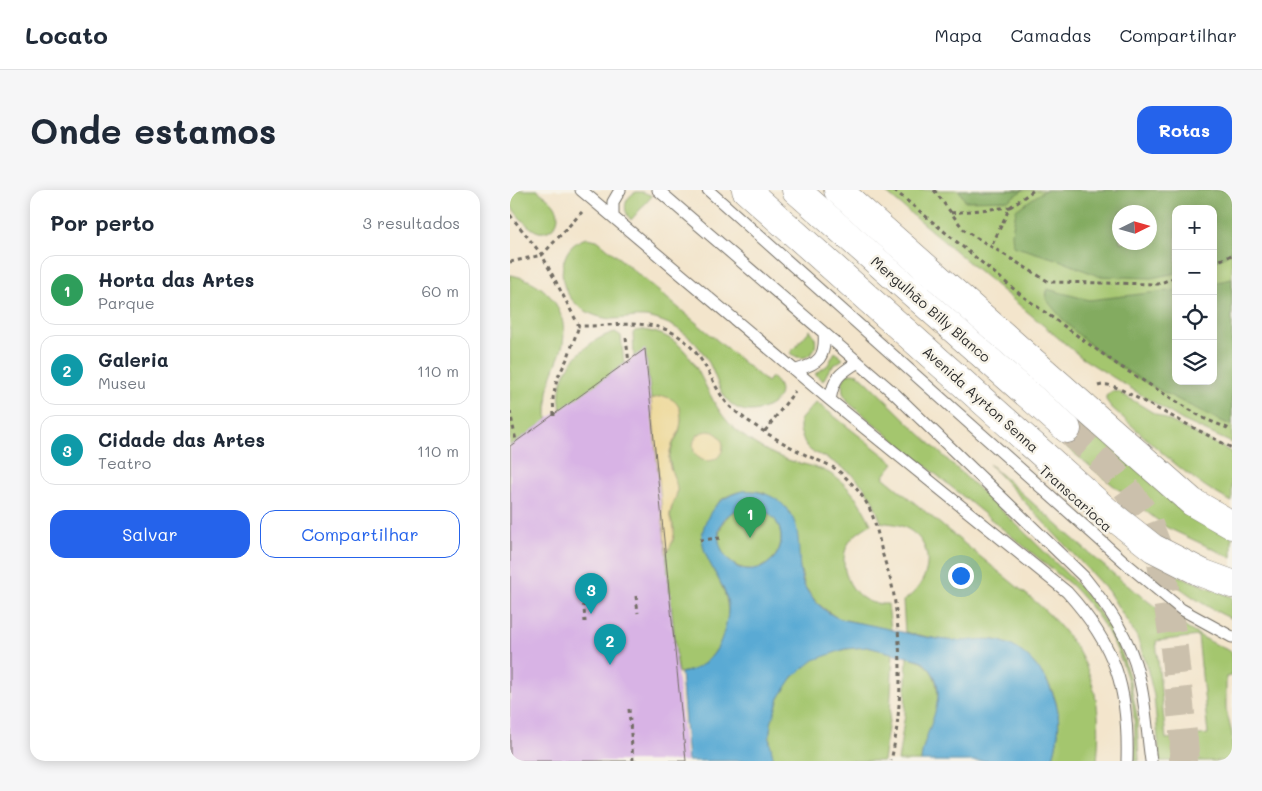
<!DOCTYPE html>
<html lang="pt">
<head>
<meta charset="utf-8">
<style>
	body { margin:0; font-family:Mali,sans-serif; background:#f6f6f7; color:#1f2937 }
	.controls { position:absolute; right:15px; top:15px; display:grid; overflow:hidden; border-radius:10px; box-shadow:0 2px 12px #0003 }
	.controls button { width:45px; height:45px; display:grid; place-items:center; padding:0; border:0; border-bottom:1px solid #e0e1e3; background:#fff; color:#1f2937; font:25px sans-serif }
	.compass { position:absolute; left:602px; top:15px; width:45px; height:45px; border-radius:50%; background:#fff; box-shadow:0 2px 12px #0003; rotate:85deg }
	.you { position:absolute; left:450px; top:385px; width:18px; height:18px; margin:-12px; border:4px solid #fff; border-radius:50%; background:#1a73e8; box-shadow:0 0 0 8px #1a73e833 }
	.badge { display:grid; place-items:center; width:32px; height:32px; border-radius:50%; background:#2563eb; color:#fff; font-size:16px; font-weight:700 }
	.pin { position:absolute; translate:-50% -41px; filter:drop-shadow(0 1px 2px #0008) }
	.pin::after { content:''; position:absolute; top:26px; width:18px; height:15px; background:inherit; clip-path:polygon(0 0,100% 0,50% 100%) }
	.list { margin:0; padding:0; list-style:none }
	h2 { display:flex; justify-content:space-between; align-items:center; height:65px; margin:0; padding:0 20px; font-size:21px }
	h2 small { font-size:16px; font-weight:400; color:#747a83 }
	.list li { display:grid; grid-template-columns:32px 1fr auto; gap:15px; align-items:center; box-sizing:border-box; height:70px; margin:0 10px 10px; padding:0 10px; border:1px solid #e0e1e3; border-radius:15px }
	.list b { display:block; font-size:19px; white-space:nowrap }
	.list p { margin:0; font-size:16px; white-space:nowrap; color:#747a83 }
	.list em { font-size:16px; font-style:normal; color:#747a83 }
	.actions { display:flex; gap:10px; padding:15px 20px }
	.actions a { flex:1; padding:11px 0; border:1px solid #2563eb; border-radius:15px; text-align:center; font-size:18px; color:#2563eb }
	.actions .main { background:#2563eb; color:#fff }
	.icon { flex:none; width:28px; height:28px; fill:none; stroke:currentColor; stroke-width:2; stroke-linecap:round; stroke-linejoin:round }
	.map { position:relative; flex:none; width:722px; height:571px; overflow:hidden; border-radius:15px }
	header { display:flex; align-items:center; gap:30px; box-sizing:border-box; height:70px; padding:0 25px; background:#fff; border-bottom:1px solid #e0e1e3 }
	header strong { font-size:24px }
	nav { display:flex; gap:28px; margin-inline-start:auto; font-size:18px }
	.intro { display:flex; align-items:center; justify-content:space-between; box-sizing:border-box; height:120px; padding:0 30px }
	h1 { margin:0; font-size:35px }
	.button { padding:12px 22px; border-radius:15px; background:#2563eb; color:#fff; font-size:18px; font-weight:700 }
	main { display:flex; gap:30px; padding:0 30px }
	aside { flex:1; background:#fff; border-radius:15px; box-shadow:0 2px 12px #0003 }
	.map>svg:first-child { display:block }
	.green { fill:#a4c66e; stroke:#68784c; fill-rule:evenodd }
	.forest { fill:#83ab61; stroke:#576b46; fill-rule:evenodd }
	.sand { fill:#eeda9e; stroke:#8c8264 }
	.water { fill:#5aaad4; stroke:#426a80; fill-rule:evenodd }
	.building { fill:#d8b3e5 }
	.lines { fill:none; stroke-linecap:round; stroke-linejoin:round }
	.secondary-tunnel { stroke:#cbc0ac; stroke-width:28; stroke-dasharray:28 14; stroke-linecap:butt }
	.highway-tunnel { stroke:#cbc0ac; stroke-width:28; stroke-dasharray:28 14; stroke-linecap:butt }
	.lane-casing { stroke:#716c63; stroke-width:13 }
	.secondary-casing { stroke:#716c63; stroke-width:29 }
	.highway-casing { stroke:#716c63; stroke-width:29 }
	.path { stroke:#716c63; stroke-width:3; stroke-dasharray:4 4; stroke-linecap:butt }
	.lane { stroke:#fff; stroke-width:11 }
	.secondary { stroke:#fff; stroke-width:28 }
	.highway { stroke:#fff; stroke-width:28 }
	.labels { text-anchor:middle; dominant-baseline:central; stroke-width:5; stroke-linejoin:round; paint-order:stroke }
	.street-label { font-size:14px; fill:#2b2b2b; stroke:#f7f3e8 }
</style>
</head>
<body>
<header>
<strong>Locato</strong>
<nav><a>Mapa</a><a>Camadas</a><a>Compartilhar</a></nav>
</header>
<div class="intro"><h1>Onde estamos</h1><a class="button">Rotas</a></div>
<main>
<aside>
<h2>Por perto<small>3 resultados</small></h2>
<ul class="list">
<li><span class="badge" style="background:#2e9e5b">1</span><div><b>Horta das Artes</b><p>Parque</p></div><em>60 m</em></li>
<li><span class="badge" style="background:#0f9aa8">2</span><div><b>Galeria</b><p>Museu</p></div><em>110 m</em></li>
<li><span class="badge" style="background:#0f9aa8">3</span><div><b>Cidade das Artes</b><p>Teatro</p></div><em>110 m</em></li>
</ul>
<div class="actions"><a class="main">Salvar</a><a>Compartilhar</a></div>
</aside>
<div class="map">
<svg width="722" height="571" viewBox="0 0 722 571">
	<rect width="100%" height="100%" fill="#f7f3e8"/>
	<filter id="ink" filterUnits="userSpaceOnUse"><feTurbulence type="fractalNoise" baseFrequency=".02" numOctaves="2"/><feDisplacementMap in="SourceGraphic" scale="10" xChannelSelector="R" yChannelSelector="G"/><feConvolveMatrix kernelMatrix="1 2 1 2 8 2 1 2 1" color-interpolation-filters="sRGB"/></filter>
	<filter id="wash" filterUnits="userSpaceOnUse"><feTurbulence type="fractalNoise" baseFrequency=".0096" numOctaves="4" result="noise"/><feDisplacementMap in="SourceGraphic" scale="20" xChannelSelector="R" yChannelSelector="G"/><feGaussianBlur stdDeviation="1.12" result="paint"/><feColorMatrix in="noise" values="0 0 0 0 0 0 0 0 0 0 0 0 0 0 0 0 0 1.4 0 .05"/><feComposite in="paint" operator="in"/></filter>
	<g filter="url(#wash)">
		<rect width="100%" height="100%" fill="#f3e5cc"/>
		<path class="green" d="M0,0H27C33,5 41,9 45,16C53,28 44,44 29,42C20,40 5,24 1,15C0,12 0,5 0,0Z
			M373,0H722V253L672,230L572,168ZM666,19H703V191H666ZM610,22H640V52H610Z
			M126,2H133L142,6L121,30C112,20 114,8 126,2Z
			M77,48L87,50L91,53L257,192L261,187C287,206 250,228 229,219C213,212 208,193 202,179C196,165 185,150 171,141C161,134 148,129 136,127C125,126 113,129 102,129C72,127 45,103 54,71C57,59 65,51 77,48Z
			M0,85C34,90 59,118 53,154C50,168 42,181 39,195C37,206 37,218 37,230L0,256Z
			M133,140C193,147 187,205 225,239C241,253 260,264 281,271C296,275 311,277 324,286C342,298 352,316 361,334C353,339 345,344 340,351C326,371 338,402 358,411C364,414 371,414 378,414L381,440L327,428L307,413L295,397L291,381L255,303C239,298 224,301 211,310C204,316 200,323 196,332C183,363 213,384 217,414C221,436 208,465 190,477C183,481 175,482 168,483L156,364L163,350L164,338L160,327L163,310L167,303L159,268L163,254L169,242L171,230L169,217L153,206L141,209L135,160L124,167L123,143L125,141Z
			M300,140C315,156 297,177 280,163Z
			M105,142L111,146L114,174L51,221C50,214 49,207 50,200C54,173 79,149 105,142Z
			M325,162L333,169L320,178L313,191L305,184L318,175Z
			M342,183L348,184L354,189L409,243L505,333L564,391L582,411L601,441L612,464L619,486L627,525L629,571H624C629,501 611,444 560,394L340,214L333,203L332,192L337,184Z
			M602,201L609,202L642,222L722,262V312C676,289 639,250 601,217L596,210V206Z
			M306,212L384,273L373,287L527,413C579,460 594,502 587,571H542C547,555 550,539 548,522C544,491 517,457 486,450C475,448 463,451 452,451C432,451 414,446 395,442L393,411C422,393 428,353 394,337C386,333 379,334 371,332L362,309L353,296L342,284L317,268L301,261L296,256L290,241V230Z
			M569,225L722,343V368L656,337L604,296L547,249Z
			M479,274C509,301 540,328 570,355C617,396 665,437 722,462V486L716,487V519L722,544V571H650L644,506L636,473L627,447L598,401ZM688,446L698,544L656,549L646,451Z
			M209 348a31 31 0 1 1 62 0a31 31 0 1 1-62 0Z
			M664,384L722,407V429C700,419 680,406 661,391V385Z
			M357,457L383,463L380,524L373,571H264C250,531 274,483 311,466C326,460 341,458 357,457Z
			M397,466C430,473 432,505 423,533C418,546 412,557 411,571H388L395,524Z"/>
		<path class="forest" d="M449,0H513L498,10L455,11Z
			M535,0H722V62L703,73V19H666V83L641,88L588,86L549,70L503,56L502,43L506,20ZM640,22V52H610V22Z
			M722,89V236C654,203 582,171 536,109L537,99L579,110L666,100V191H703V93Z"/>
		<path class="sand" d="M153,206C161,208 167,211 170,220C175,243 160,249 159,268C158,280 168,290 167,302C166,309 161,316 160,324C159,329 163,333 164,339C165,348 161,356 156,364L141,209Z
			M183 256a15 15 0 1 1 30 0a15 15 0 1 1-30 0Z"/>
		<path class="water" d="M232,301C258,299 282,314 287,341C290,357 288,375 292,390C295,399 302,409 309,415C314,420 321,425 328,428C339,432 353,433 365,436C393,442 421,450 450,451C461,451 473,448 484,450C516,454 544,492 548,523C550,539 547,555 542,571H411C413,538 449,498 410,470L357,457L335,459L304,470L283,487L269,508L261,534L259,548L264,571H178L171,483C188,480 201,471 209,455C214,443 219,428 218,414C213,382 178,361 199,325C206,312 218,305 232,301ZM238,317C253,318 266,325 270,340C273,352 270,363 261,371C222,407 178,327 238,317Z"/>
		<g id="blocks">
			<path class="building" d="M135,159L176,571H0V256Z"/>
		</g>
	</g>
	<g filter="url(#ink)">
		<use href="#blocks" fill-opacity="0" stroke="#716c63" stroke-width="1"/>
		<g class="lines">
			<path class="secondary-tunnel" d="M557,239L605,283L635,324L649,360L663,449L676,571"/>
			<path class="highway-tunnel" d="M673,571L674,547"/>
			<g class="lane-casing">
				<path id="lane" d="M71,0L320,210L557,402C606,456 619,499 617,571
					M148,0L385,204L574,387C599,418 620,448 629,487C636,515 637,543 641,571
					M198,0L618,375L671,419L722,447
					M103,27V12L110,0
					M286,180C309,174 316,167 314,143
					M320,210C324,187 329,184 348,172"/>
			</g>
			<g class="secondary-casing">
				<path id="secondary" d="M286,0L557,239"/>
			</g>
			<g class="highway-casing">
				<path id="highway" d="M236,0L600,324L643,358L692,383L722,394
					M328,0L682,312L722,335"/>
			</g>
			<path class="path" d="M384,0L511,105L608,175L693,228L722,240
				M424,0L454,40L539,92L648,94L666,87
				M500,17L524,0
				M441,23L500,17L481,57
				M0,25L32,65L69,136C115,137 157,121 189,167C202,184 207,206 224,220C244,237 274,254 298,266C309,271 322,275 331,283C341,292 349,301 356,312C365,327 368,345 372,362C376,376 382,391 384,406C392,460 393,517 381,571
				M0,72L32,65L72,22
				M703,73L722,65
				M116,148L119,173
				M588,196C596,193 603,196 610,199L722,258
				M0,221L6,251
				M44,226L43,208L47,189L58,167L69,136
				M255,241L285,201
				M190,350L211,348
				M72,389L75,432
				M126,406L128,423
				M119,519L123,570"/>
			<use href="#lane" class="lane"/>
			<use href="#secondary" class="secondary"/>
			<use href="#highway" class="highway"/>
		</g>
	</g>
	<g class="labels">
		<g class="street-label">
			<text transform="translate(421 119) rotate(41)">Mergulhão Billy Blanco</text>
			<text transform="translate(471 209) rotate(42)">Avenida Ayrton Senna</text>
			<text transform="translate(566 308) rotate(42)">Transcarioca</text>
		</g>
	</g>
</svg>
<div class="controls">
<button>+</button>
<button>−</button>
<button><svg class="icon" aria-label="locate" viewBox="0 0 24 24"><circle cx="12" cy="12" r="6"/><path d="M12 2v4M12 18v4M2 12h4M18 12h4"/></svg></button>
<button><svg class="icon" aria-label="layers" viewBox="0 0 24 24"><path d="M12 4l9 5-9 5-9-5zM3 14l9 5 9-5"/></svg></button>
</div>
<svg class="compass" viewBox="-18 -18 36 36"><path d="M0-13l5 13h-10z" fill="#e53935"/><path d="M0 13l5-13h-10z" fill="#747a83"/></svg>
<div class="you"></div>
<div class="pin badge" style="left:240px;top:348px;background:#2e9e5b">1</div>
<div class="pin badge" style="left:100px;top:475px;background:#0f9aa8">2</div>
<div class="pin badge" style="left:81px;top:424px;background:#0f9aa8">3</div>
</div>
</main>
</body>
</html>
